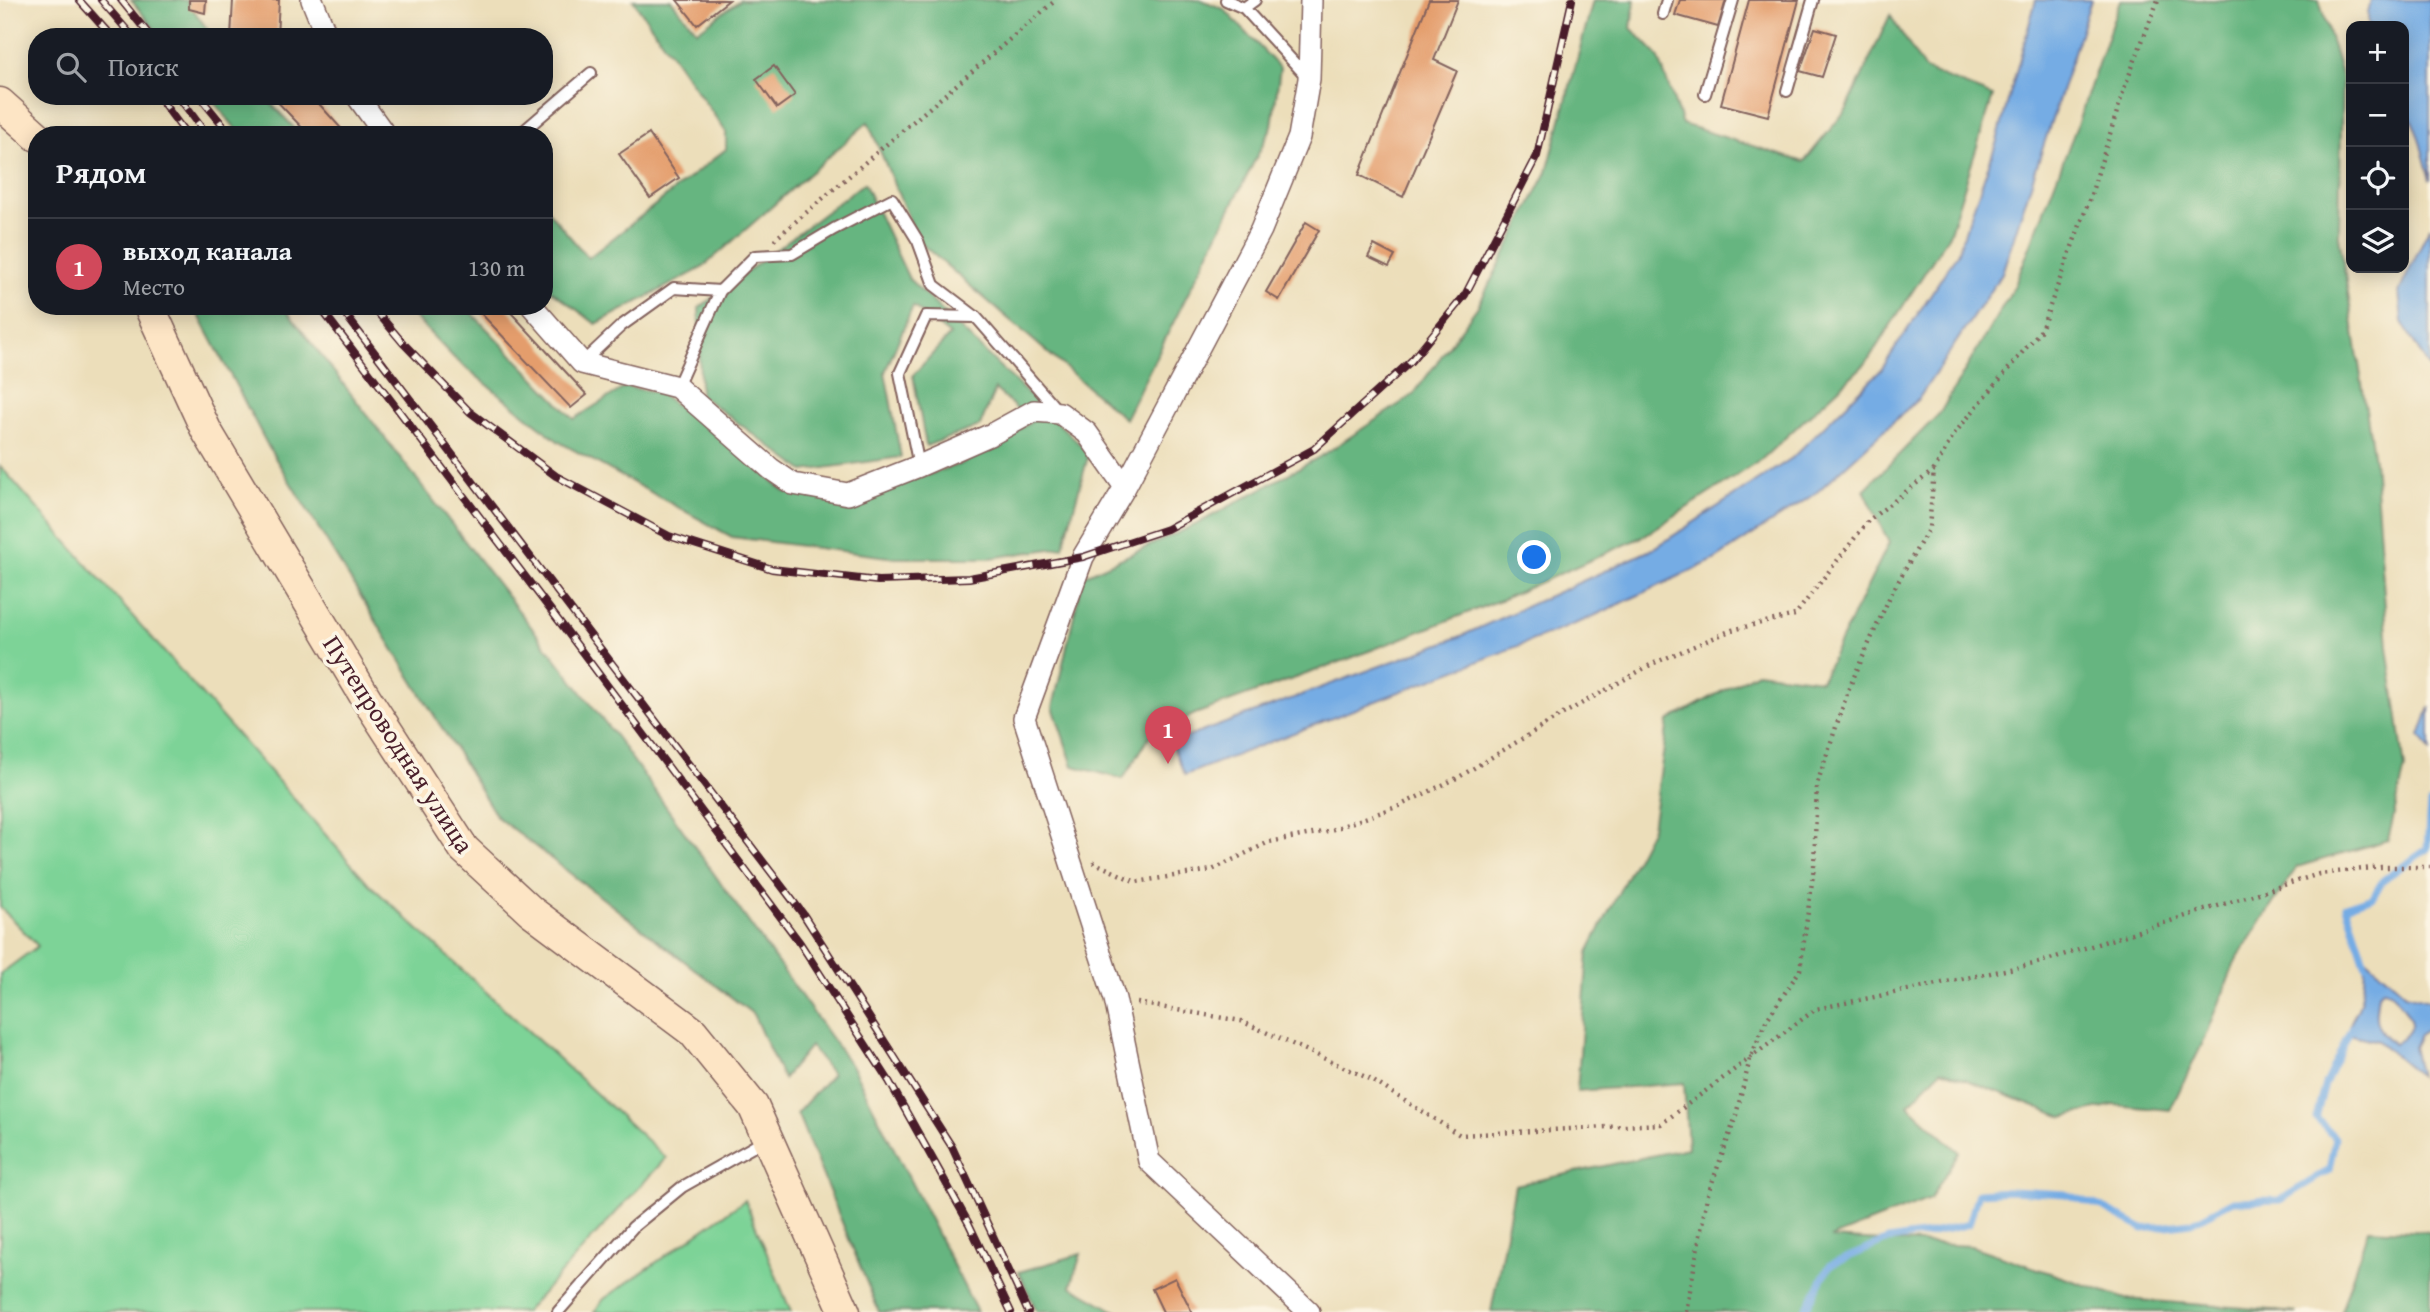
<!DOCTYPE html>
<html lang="ru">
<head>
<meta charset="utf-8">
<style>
	body { margin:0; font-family:"Gentium Book Plus",serif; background:#20242c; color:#f1f3f6 }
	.controls { position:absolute; right:21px; top:21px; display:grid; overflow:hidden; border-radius:14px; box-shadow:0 4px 18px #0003 }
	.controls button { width:63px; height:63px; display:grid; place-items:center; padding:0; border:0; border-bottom:2px solid #363941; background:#171b24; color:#f1f3f6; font:35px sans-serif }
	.you { position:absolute; left:1535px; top:558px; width:24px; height:24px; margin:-18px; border:5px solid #fff; border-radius:50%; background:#1a73e8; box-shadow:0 0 0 10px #1a73e833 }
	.badge { display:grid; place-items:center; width:46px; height:46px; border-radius:50%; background:#d1495b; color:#fff; font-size:23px; font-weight:700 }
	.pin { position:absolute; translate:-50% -58px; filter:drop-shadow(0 2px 4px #0008) }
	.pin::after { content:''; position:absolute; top:37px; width:24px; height:21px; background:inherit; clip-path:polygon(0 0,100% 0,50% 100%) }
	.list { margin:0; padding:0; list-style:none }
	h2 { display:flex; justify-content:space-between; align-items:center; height:91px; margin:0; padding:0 28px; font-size:30px }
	h2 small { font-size:23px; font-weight:400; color:#9ea1a6 }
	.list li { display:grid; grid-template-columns:46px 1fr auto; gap:21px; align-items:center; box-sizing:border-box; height:98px; padding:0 28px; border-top:2px solid #363941 }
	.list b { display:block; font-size:26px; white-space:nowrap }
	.list p { margin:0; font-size:23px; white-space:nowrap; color:#9ea1a6 }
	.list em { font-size:23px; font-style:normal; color:#9ea1a6 }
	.icon { flex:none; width:38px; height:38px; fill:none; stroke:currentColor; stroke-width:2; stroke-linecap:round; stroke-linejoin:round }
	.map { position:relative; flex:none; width:2430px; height:1312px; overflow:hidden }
	.search { position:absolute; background:#171b24; box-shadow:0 4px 18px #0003; left:28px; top:28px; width:525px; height:77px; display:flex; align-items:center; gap:18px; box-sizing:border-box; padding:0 24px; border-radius:28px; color:#9ea1a6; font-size:26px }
	.panel { position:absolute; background:#171b24; box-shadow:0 4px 18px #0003; left:28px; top:126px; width:525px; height:189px; border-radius:28px }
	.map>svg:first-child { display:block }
	.green { fill:#7dd397; stroke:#647961; stroke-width:2 }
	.forest { fill:#66b580; stroke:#586a56; stroke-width:2 }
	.water { fill:#75ace4; stroke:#606688; stroke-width:2; fill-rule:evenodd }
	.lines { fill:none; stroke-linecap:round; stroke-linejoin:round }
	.stream { stroke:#75ace4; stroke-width:7 }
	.building { fill:#e49d6c }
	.lane-casing { stroke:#83625d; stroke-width:14 }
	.street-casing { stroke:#83625d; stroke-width:24 }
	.secondary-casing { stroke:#83625d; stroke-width:33 }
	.path { stroke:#83625d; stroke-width:4.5; stroke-dasharray:2 5; stroke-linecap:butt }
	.lane { stroke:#fff; stroke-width:10 }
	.street { stroke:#fff; stroke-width:21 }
	.secondary { stroke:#fde5c5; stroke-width:30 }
	.rail-casing { stroke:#4a1f2b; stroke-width:8 }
	.rail { stroke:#fcf5e5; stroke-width:5; stroke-dasharray:16; stroke-linecap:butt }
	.labels { text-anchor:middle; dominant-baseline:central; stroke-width:7; stroke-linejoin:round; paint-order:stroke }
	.street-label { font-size:26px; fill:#4a1f2b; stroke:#fcf5e5 }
</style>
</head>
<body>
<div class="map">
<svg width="2430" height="1312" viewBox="0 0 2430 1312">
	<rect width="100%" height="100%" fill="#fcf5e5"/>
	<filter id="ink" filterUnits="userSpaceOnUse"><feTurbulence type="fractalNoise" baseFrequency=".0143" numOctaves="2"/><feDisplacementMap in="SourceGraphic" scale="14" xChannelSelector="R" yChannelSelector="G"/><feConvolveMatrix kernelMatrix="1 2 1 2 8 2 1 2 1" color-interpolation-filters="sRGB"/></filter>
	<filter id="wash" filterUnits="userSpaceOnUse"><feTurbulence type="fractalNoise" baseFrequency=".00686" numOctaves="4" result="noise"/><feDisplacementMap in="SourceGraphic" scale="28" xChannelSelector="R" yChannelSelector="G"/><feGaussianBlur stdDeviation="1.57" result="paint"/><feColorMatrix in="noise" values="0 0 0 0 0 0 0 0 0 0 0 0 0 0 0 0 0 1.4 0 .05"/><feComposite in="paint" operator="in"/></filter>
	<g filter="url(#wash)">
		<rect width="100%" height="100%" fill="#ecdeba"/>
		<path class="green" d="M0,466L369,884L666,1158L525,1312H0V974L38,946L0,907Z
			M745,1200L791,1312H594L604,1299Z"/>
		<path class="forest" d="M131,0H186L213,37H161Z
			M633,0H671L697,31L740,0H1202L1224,9L1280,68L1272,126L1125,419L918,241L868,122L702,268L596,324L544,285V206L588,258L726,149V132Z
			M1593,0H1635L1631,28L1658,56L1682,124L1804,162L1847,109L1890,15L1925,70L1993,96L1949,235L1866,363L1761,460L1640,538L1503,599L1351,658L1195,714L1150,736L1123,779L1073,766L1053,707L1083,576L1197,524L1323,455L1413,395L1478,306L1547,172Z
			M2120,0H2319L2342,78L2339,236L2374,460L2388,647L2405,768L2388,840L2297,867L2236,960L2207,1034L2170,1110L2113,1105L2063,1117L1941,1070L1908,1105L1959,1152L1930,1199L1830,1238L1971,1246L2126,1299L2297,1312H1491L1515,1185L1688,1148L1684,1083L1577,1091L1588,952L1652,828L1668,721L1757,672L1821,680L1889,543L1864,490L1940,413L2015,285L2076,128Z
			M209,96H264L301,135H241Z
			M864,183L909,279L1089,453L1063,547L991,558H896L732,537L559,442L454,358L404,306H465L574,419L625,387L658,392L701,423L786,492L850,501L963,463L1031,422L995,389L980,426L926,446L913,375L950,335L913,306L885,372L901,457L804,471L700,395L699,308Z
			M194,306H283L617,738L854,1070L977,1312H879L797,1113L832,1074L810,1046L783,1079L753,1014L497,817L269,448Z
			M2368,1229L2430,1232V1312H2341Z
			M1081,1254L1071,1286L1117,1312H1037L1019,1272Z"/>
		<path class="water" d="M2036,0H2091L2002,273L1919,398L1816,493L1714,560L1585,620L1185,775L1171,743L1459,637L1653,549L1792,458L1881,370L1957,254L1996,144Z
			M2371,0H2430V180L2419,138L2404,101V26H2368V12Z
			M2430,226V369L2402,322L2399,292Z
			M2430,707V751L2420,736Z
			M2365,958L2406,994L2430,1000V1028L2419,1035L2413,1047L2420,1076L2378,1041L2348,1034C2348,1024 2354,1017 2358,1008C2364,992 2365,976 2365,958ZM2384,989C2392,992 2395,997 2400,1004C2416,1021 2415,1032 2394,1044C2373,1027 2374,1019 2378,994Z"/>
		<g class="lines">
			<path class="stream" d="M2366,966L2346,906L2373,897L2383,880L2427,849L2430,804
				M1804,1312L1830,1265L1888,1240L1928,1234L1969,1224L1978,1193L2011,1191L2065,1194L2102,1207L2143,1229L2191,1223L2233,1201L2280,1200L2329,1170L2335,1138L2316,1118L2325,1084L2352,1027"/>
		</g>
		<g id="blocks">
			<path class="building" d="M189,0H206L205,13L189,9Z
				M233,0H279L277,37H231Z
				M677,0H729L697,25Z
				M1429,0H1458L1434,60L1457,71L1403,197L1359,175Z
				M1680,0H1726L1718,27L1675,15Z
				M1749,0H1799L1768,116L1721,104Z
				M1815,28L1836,34L1822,77L1800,71Z
				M774,66L795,95L777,108L756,79Z
				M272,96H312L347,135H309Z
				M649,134L679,178L650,198L619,154Z
				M1306,222L1319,230L1279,300L1266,292Z
				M1374,245L1395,256L1389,267L1368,257Z
				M474,306H505L587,395L571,408Z
				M1175,1278L1192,1312H1163L1152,1289Z"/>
		</g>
	</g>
	<g filter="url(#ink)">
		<use href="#blocks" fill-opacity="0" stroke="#83625d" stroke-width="2"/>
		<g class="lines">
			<g class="lane-casing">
				<path id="lane" d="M1226,0L1244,8L1255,0
					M1244,8L1308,78
					M1663,14L1667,0
					M1787,91L1813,0
					M1705,94L1733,0
					M519,135L591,73
					M582,363L621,326L674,288L720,291
					M677,387L720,291L755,256L792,254L834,229L892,199L918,241L934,285L976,317L1058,411
					M919,466L900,373L926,316L975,317
					M558,1312L633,1227L682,1187L767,1139"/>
			</g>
			<g class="street-casing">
				<path id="street" d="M312,0L327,37
					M357,96L385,135
					M532,306L582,363L677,387L771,469L793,484L848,494L919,466L992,434L1034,411L1060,413L1087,433L1125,487
					M1309,1312L1149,1161L1115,999L1024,718L1083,557L1125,487L1261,230L1299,137L1309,79L1311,0"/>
			</g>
			<g class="secondary-casing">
				<path id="secondary" d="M0,103L37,136
					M149,306L206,430L366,698L464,849L531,911L693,1032L753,1106L845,1312"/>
			</g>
			<path class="path" d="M774,240L1056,0
				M1093,862L1136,882L1212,870L1269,842L1328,831L1399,806L1459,777L1563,714L1652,664L1732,630L1795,615L1868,521L1934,470
				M1137,1003L1241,1021L1370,1079L1460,1135L1661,1124L1816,1009L2034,964L2319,874L2381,867H2430
				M1686,1312L1707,1197L1735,1119L1750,1059L1766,1021L1800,970L1814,867L1817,784L1849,688L1891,594L1929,528L1934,470L1954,434L2041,330L2089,201L2125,86L2158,0"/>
			<use href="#lane" class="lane"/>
			<use href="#street" class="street"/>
			<use href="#secondary" class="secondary"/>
			<g class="rail-casing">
				<path id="rail" d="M79,0L112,37
					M101,0L133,37
					M121,0L151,37
					M158,96L187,135
					M178,96L207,135
					M199,96L231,135
					M319,306L562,625L800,943L889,1081L969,1224L1011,1312
					M339,306L803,914L952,1147L1028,1312
					M372,306L403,343L470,412L556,476L669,536L772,569L878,581L969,578L1083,557L1167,529L1314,449L1411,361L1465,295L1537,156L1572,0"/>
			</g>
			<use href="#rail" class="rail"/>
		</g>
	</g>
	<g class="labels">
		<g class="street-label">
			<text transform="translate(399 744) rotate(57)">Путепроводная улица</text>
		</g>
	</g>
</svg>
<div class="controls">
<button>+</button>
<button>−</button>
<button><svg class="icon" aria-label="locate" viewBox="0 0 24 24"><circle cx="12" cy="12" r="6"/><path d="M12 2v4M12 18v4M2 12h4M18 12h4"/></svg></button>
<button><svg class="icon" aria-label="layers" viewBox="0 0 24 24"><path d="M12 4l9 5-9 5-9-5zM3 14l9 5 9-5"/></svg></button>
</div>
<div class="you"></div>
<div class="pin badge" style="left:1168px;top:764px">1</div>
<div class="search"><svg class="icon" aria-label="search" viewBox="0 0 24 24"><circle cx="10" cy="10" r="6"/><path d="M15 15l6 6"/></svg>Поиск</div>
<section class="panel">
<h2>Рядом<small></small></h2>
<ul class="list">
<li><span class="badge">1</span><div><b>выход канала</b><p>Место</p></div><em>130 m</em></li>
</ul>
</section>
</div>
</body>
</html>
